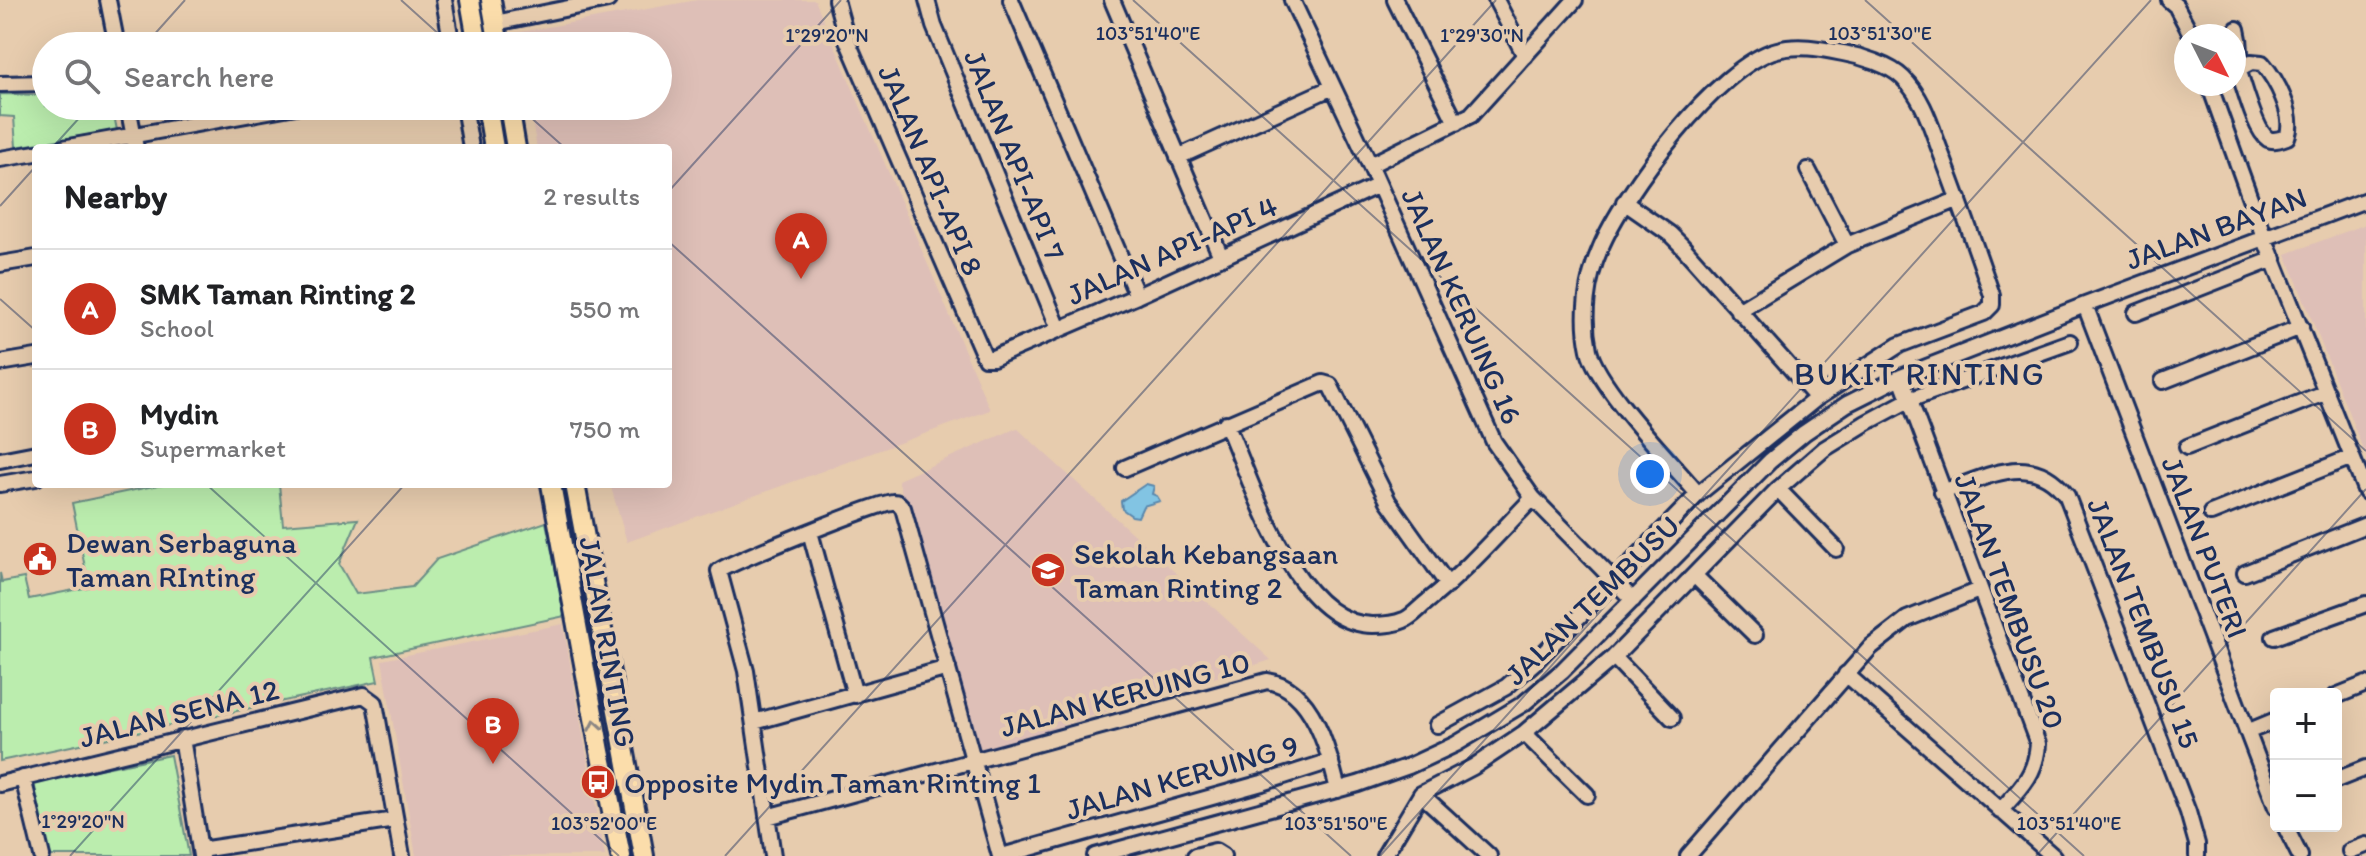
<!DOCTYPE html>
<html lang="en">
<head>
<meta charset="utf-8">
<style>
	body { margin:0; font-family:Itim,sans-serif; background:#f6f6f6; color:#202124 }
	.controls { position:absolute; right:24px; bottom:24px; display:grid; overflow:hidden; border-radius:8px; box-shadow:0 8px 32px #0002 }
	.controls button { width:72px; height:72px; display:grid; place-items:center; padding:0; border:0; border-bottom:2px solid #e0e0e0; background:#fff; color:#202124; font:40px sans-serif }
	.compass { position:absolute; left:2174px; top:24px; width:72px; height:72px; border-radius:50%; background:#fff; box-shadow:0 8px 32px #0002; rotate:132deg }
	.you { position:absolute; left:1650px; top:474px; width:28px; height:28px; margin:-20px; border:6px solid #fff; border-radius:50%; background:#1a73e8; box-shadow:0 0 0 12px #1a73e833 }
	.badge { display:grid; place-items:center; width:52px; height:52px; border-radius:50%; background:#c8321e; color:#fff; font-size:26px; font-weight:700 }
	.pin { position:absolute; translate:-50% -66px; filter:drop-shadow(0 2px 4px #0008) }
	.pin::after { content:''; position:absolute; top:42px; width:28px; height:24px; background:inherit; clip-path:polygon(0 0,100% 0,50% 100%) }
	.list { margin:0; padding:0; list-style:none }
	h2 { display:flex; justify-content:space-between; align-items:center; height:104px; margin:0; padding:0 32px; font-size:34px }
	h2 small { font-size:26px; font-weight:400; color:#757577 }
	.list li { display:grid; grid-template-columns:52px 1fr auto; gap:24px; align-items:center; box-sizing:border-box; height:120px; padding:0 32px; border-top:2px solid #e0e0e0 }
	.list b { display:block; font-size:30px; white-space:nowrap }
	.list p { margin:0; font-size:26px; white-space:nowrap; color:#757577 }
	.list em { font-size:26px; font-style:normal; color:#757577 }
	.icon { flex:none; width:44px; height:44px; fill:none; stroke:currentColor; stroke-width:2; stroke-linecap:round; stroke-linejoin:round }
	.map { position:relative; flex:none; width:2366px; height:856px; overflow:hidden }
	.search { position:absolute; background:#fff; box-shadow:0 8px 32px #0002; left:32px; top:32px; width:640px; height:88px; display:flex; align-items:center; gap:20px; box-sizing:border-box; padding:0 28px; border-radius:44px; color:#757577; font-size:30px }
	.panel { position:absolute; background:#fff; box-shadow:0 8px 32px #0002; left:32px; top:144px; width:640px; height:344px; border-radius:8px }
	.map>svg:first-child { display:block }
	.built { fill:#debfb7 }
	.green { fill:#bbedae; stroke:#6b8e86; stroke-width:2 }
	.water { fill:#82c4e3; stroke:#5988ae; stroke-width:2 }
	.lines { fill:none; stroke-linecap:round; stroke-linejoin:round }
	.minor-casing { stroke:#1b2f5e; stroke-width:20 }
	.major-casing { stroke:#1b2f5e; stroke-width:24 }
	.minor { stroke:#e7ccae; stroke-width:14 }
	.major { stroke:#fbddab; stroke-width:18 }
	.oneway { stroke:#8b8684 }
	.ticks { fill:none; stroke:#1b2f5e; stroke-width:2; stroke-opacity:0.45 }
	.labels { text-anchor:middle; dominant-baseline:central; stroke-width:8; stroke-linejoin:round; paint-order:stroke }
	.street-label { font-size:30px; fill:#1b2f5e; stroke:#e7ccae }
	.poi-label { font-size:30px; fill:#1b2f5e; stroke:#e7ccae; text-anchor:start }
	.neighbourhood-label { font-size:32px; letter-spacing:2px; fill:#1b2f5e; stroke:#e7ccae }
	.ticks-label { font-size:20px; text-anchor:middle; fill:#1b2f5e; stroke:#e7ccae; stroke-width:8; stroke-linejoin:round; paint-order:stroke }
</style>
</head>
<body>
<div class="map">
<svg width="2366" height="856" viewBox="0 0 2366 856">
	<rect width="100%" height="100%" fill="#e7ccae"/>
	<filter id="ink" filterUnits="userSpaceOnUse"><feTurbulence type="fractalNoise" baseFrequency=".0125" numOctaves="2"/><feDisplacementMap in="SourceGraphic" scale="16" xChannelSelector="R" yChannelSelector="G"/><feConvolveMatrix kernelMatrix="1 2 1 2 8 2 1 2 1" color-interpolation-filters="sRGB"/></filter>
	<g filter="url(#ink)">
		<path class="built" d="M697,0H815L990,410L627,542L610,484H668V148H537L529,106H658V46H517L515,33Z
			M2366,224V457L2286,254Z
			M1017,428L1271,660L978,752L898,480Z
			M563,624L605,856H416L382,660Z"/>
		<path class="green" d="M0,94L46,95V106H112L117,130L16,147L14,117L0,116Z
			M163,484H279L283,525L358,519L339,564L356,594L412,587L437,559L546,522L565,616L373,657L378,681L0,761V573L2,582L24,578L29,599L89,587L72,503Z
			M170,755L189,856H48L34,782Z"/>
		<path class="water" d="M1146,484L1154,486L1152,494L1157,496L1160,501L1143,506L1138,517L1132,516L1122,509L1121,501Z"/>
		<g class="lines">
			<g class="minor-casing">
				<path id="minor" d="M108,0L117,46
					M444,0L452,46
					M836,0L847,40L985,358H993L1137,296L1379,185
					M927,0L934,26L1059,329
					M1011,0L1137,296
					M1112,0L1221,257
					M1292,0L1370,165L1494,442L1533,498L1633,600
					M1395,0L1456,123
					M1496,0L1525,56
					M2169,0L2176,6L2192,36
					M495,23L608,0
					M2251,62L2262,63C2276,79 2296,115 2287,137C2280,139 2275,142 2268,139C2255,131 2244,85 2238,69Z
					M2234,71L2238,69C2241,55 2241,44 2237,29
					M0,84L46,83
					M2209,84L2264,237L2366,492
					M128,106L136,148
					M464,106L471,148
					M63,148L296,106
					M1178,157L1333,87
					M0,159L36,153
					M1370,165L1471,115L1575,0
					M1808,170L1847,245
					M1624,202L1670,234L1681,245L1817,398
					M0,264L36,258
					M2085,305L2276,807
					M1738,311L1847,245L1959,199
					M2136,313L2274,259
					M0,363L36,357
					M1901,377L2038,744C2036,775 2020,789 2000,811
					M2163,381L2301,327
					M1226,423C1253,483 1294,625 1373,625C1382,625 1395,624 1404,620C1412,617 1420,607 1428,601C1466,571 1499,533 1533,498
					M2187,447L2327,392
					M0,460L36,453
					M1125,468L1323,383L1330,385L1388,501L1448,585
					M0,484L36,478
					M1778,489L1836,549
					M1942,492C1989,477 2031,449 2067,496L2188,812L2197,844V856
					M2211,513L2352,457
					M810,532L855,695
					M2245,573L2366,525
					M1694,575L1755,635
					M2274,637L2366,604
					M1614,657L1672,718
					M1846,674L2053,856
					M2336,696L2366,684
					M754,722L948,668
					M1437,725L1506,687L1535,662L1698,494L1817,398L1899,345L1984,313L1992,305V295C1976,248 1959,200 1941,153C1931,127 1924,99 1903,78C1890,65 1861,56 1843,53C1822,49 1798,44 1777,50C1717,66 1623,193 1600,249C1586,281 1582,317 1589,350C1597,386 1671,462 1698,494
					M2247,732L2276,720
					M1524,733L1587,795
					M182,738L201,856
					M23,778L42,856
					M2336,780L2366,768
					M0,784L364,695L375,703L402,856
					M1421,794L1489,856
					M767,817L1267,681C1313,687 1329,752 1338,790
					M2285,826L2300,856
					M200,850L395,820
					M2350,851L2366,845
					M773,856L746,671L719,571C729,563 882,501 893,502C899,502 899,504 903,508L1000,856
					M1002,856L1262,783L1331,761
					M1095,856L1358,784L1409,766L1456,744L1523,704L1562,671L1770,461L1804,433L1847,404L1901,377L2085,305L2366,200
					M1195,856L1215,851L1223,856
					M1384,856L1421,794L1473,767L1524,733L1614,657L1778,489L1824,449L1866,423L1909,400L2070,342
					M1688,856L1871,647L1907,619L1979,590"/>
			</g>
			<g class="major-casing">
				<path id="major" d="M470,0L478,46
					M491,0L499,46
					M487,106L494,148
					M509,106L516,148
					M551,484L600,751L621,856
					M575,484L644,856"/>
			</g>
			<use href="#minor" class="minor"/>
			<use href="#major" class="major"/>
		</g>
		<defs><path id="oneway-chevron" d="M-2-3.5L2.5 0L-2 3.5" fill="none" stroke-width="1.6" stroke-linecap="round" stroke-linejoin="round" transform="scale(2)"/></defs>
		<use class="oneway" href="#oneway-chevron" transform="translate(595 725) rotate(-100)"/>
	</g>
	<path class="ticks" d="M401,0L452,46M1133,0L2084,856M1865,0L2366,451M144,46L185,0M518,106L565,148M52,148L90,106M668,192L841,0M0,206L36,166M668,241L1351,856M0,299L36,331M206,484L619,856M70,856L405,484M725,856L1496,0M1380,856L2151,0M2036,856L2366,489"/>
	<defs>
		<g id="civic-disc" transform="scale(1.8)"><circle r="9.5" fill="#c8321e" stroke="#e7ccae"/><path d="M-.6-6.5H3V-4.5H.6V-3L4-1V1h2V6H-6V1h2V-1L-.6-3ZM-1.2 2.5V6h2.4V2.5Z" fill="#fff"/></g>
		<g id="school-disc" transform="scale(1.8)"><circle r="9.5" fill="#c8321e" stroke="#e7ccae"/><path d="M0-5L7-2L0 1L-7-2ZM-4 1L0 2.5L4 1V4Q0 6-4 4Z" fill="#fff"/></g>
		<g id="bus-disc" transform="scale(1.8)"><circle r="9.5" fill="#c8321e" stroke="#e7ccae"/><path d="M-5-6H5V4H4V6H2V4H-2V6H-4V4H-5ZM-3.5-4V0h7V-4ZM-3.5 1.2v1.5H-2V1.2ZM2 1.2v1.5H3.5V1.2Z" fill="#fff"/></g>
	</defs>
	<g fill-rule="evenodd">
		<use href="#civic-disc" x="40" y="559"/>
		<use href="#school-disc" x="1048" y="570"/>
		<use href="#bus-disc" x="598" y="782"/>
	</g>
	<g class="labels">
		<g class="street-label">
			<text transform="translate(1015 155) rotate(68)">JALAN API-API 7</text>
			<text transform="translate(931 170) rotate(67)">JALAN API-API 8</text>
			<text transform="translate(2216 228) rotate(-20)">JALAN BAYAN</text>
			<text transform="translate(1172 250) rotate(-24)">JALAN API-API 4</text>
			<text transform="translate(1462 306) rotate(66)">JALAN KERUING 16</text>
			<text transform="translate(2205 547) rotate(69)">JALAN PUTERI</text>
			<text transform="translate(1592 600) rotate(-44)">JALAN TEMBUSU</text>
			<text transform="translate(2010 601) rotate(70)">JALAN TEMBUSU 20</text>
			<text transform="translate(2144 623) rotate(69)">JALAN TEMBUSU 15</text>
			<text transform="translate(608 642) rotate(80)">JALAN RINTING</text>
			<text transform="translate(1125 694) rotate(-15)">JALAN KERUING 10</text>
			<text transform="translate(179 713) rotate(-14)">JALAN SENA 12</text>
			<text transform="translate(1182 777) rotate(-16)">JALAN KERUING 9</text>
		</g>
		<g class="poi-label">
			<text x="66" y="542">Dewan Serbaguna<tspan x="66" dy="34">Taman RInting</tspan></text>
			<text x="1074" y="553">Sekolah Kebangsaan<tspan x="1074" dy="34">Taman Rinting 2</tspan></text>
			<text x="624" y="782">Opposite Mydin Taman Rinting 1</text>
		</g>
		<g class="neighbourhood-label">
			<text x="1920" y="374">BUKIT RINTING</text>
		</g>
	</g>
	<g class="ticks-label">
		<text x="1148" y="40">103°51'40"E</text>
		<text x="1880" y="40">103°51'30"E</text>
		<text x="1482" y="42">1°29'30"N</text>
		<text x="827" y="42">1°29'20"N</text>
		<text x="83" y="828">1°29'20"N</text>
		<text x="604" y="830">103°52'00"E</text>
		<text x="1336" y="830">103°51'50"E</text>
		<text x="2069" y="830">103°51'40"E</text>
	</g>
</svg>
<div class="controls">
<button>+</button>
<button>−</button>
</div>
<svg class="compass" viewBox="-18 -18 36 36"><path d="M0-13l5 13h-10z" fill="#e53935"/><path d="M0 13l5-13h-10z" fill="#757577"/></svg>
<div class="you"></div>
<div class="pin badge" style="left:801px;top:279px">A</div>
<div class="pin badge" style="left:493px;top:764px">B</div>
<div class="search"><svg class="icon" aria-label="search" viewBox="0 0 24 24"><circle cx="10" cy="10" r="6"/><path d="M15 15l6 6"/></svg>Search here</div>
<section class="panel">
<h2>Nearby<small>2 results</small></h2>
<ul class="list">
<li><span class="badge">A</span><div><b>SMK Taman Rinting 2</b><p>School</p></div><em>550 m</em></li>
<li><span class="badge">B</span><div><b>Mydin</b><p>Supermarket</p></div><em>750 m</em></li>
</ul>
</section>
</div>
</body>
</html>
